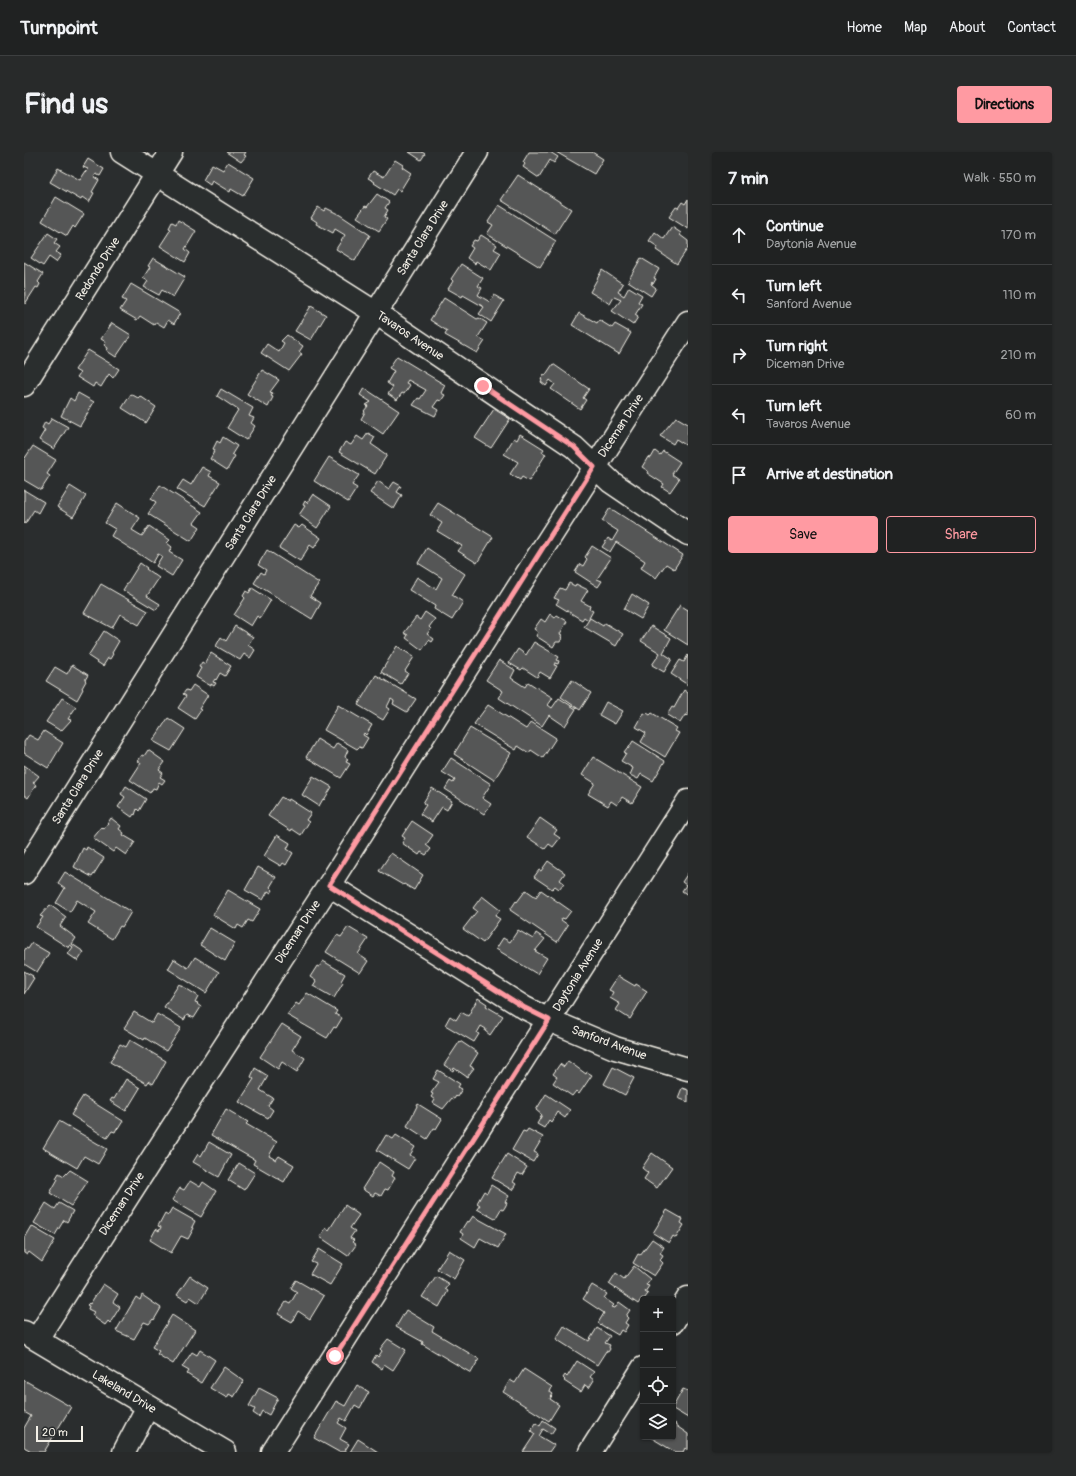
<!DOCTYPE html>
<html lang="en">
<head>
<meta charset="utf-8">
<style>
	body { margin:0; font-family:Pangolin,sans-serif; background:#282a2a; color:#f1f3f6 }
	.controls { position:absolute; right:12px; bottom:12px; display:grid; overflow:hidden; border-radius:4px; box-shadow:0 1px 3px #0004 }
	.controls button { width:36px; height:36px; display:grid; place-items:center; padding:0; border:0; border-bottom:1px solid #3d3f40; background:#202222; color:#f1f3f6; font:20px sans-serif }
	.scale { position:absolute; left:12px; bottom:10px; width:47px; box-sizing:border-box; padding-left:4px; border:2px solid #f4f1e8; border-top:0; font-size:11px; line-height:14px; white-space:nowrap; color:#f4f1e8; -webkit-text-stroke:3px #2a2d2e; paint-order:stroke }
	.stop { position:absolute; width:12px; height:12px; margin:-9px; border:3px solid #ff9aa2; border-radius:50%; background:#fff }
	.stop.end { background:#ff9aa2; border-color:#fff; box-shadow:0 1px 4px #0008 }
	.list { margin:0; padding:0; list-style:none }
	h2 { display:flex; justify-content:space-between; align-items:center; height:52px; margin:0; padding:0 16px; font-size:17px }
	h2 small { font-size:13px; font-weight:400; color:#a2a4a5 }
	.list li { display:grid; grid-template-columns:26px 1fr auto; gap:12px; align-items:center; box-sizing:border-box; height:60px; padding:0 16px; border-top:1px solid #3d3f40 }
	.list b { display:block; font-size:15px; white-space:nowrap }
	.list p { margin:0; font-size:13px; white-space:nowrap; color:#a2a4a5 }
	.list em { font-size:13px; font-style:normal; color:#a2a4a5 }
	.actions { display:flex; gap:8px; padding:12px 16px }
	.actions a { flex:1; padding:9px 0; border:1px solid #ff9aa2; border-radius:4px; text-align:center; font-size:14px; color:#ff9aa2 }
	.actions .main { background:#ff9aa2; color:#111 }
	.icon { flex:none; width:22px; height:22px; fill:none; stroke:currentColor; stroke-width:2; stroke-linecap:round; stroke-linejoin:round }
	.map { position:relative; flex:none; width:664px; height:1300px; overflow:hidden; border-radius:4px }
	header { display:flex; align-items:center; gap:24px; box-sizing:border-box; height:56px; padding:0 20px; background:#202222; border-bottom:1px solid #3d3f40 }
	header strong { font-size:19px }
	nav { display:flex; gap:22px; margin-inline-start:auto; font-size:14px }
	.intro { display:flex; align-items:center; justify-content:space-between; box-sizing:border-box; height:96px; padding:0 24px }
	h1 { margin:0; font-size:28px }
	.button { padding:10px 18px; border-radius:4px; background:#ff9aa2; color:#111; font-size:14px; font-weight:700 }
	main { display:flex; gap:24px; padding:0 24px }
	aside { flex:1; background:#202222; border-radius:4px; box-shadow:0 1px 3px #0004 }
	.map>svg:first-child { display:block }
	.building { fill:#555756; stroke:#f4f1e8 }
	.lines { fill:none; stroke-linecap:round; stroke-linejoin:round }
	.minor-casing { stroke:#f4f1e8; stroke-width:25 }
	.minor { stroke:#2a2d2e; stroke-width:22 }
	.route { stroke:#ff9aa2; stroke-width:5 }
	.labels { text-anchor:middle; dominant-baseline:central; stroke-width:4; stroke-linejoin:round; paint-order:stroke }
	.street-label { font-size:12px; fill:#f4f1e8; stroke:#2a2d2e }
</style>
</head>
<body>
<header>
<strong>Turnpoint</strong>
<nav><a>Home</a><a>Map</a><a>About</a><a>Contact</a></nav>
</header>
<div class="intro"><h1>Find us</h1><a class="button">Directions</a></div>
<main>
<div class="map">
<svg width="664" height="1300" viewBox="0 0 664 1300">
	<rect width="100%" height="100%" fill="#2a2d2e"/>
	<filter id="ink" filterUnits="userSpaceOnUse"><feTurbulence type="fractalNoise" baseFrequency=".025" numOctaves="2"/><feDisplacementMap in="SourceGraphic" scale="8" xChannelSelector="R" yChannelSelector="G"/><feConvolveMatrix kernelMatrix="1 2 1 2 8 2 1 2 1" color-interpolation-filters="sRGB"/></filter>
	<g filter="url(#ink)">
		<path class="building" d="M202,0H222L220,3L222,4L217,10Z
			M385,0H398L401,2L397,8Z
			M505,0H526L534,5L530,11L526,8L515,26L499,15L501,12L499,10Z
			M532,0H568L579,7L570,22Z
			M64,7L80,17L76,24L72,22L70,25L75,28L68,40L70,41L65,50L58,45L57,48L26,30L34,16L56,28L62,19L63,20L64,17L59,15Z
			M371,8L379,13L378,15L387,21L376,39L373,37L369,43L350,31L351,30L344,26L349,19L360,25Z
			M204,10L230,26L219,44L207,37L206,40L188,29L186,33L179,28L188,12L199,18Z
			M494,23L547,57L531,82L477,48Z
			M353,42L365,50L361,56L364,58L360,65L363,67L355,79L333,65L341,54L343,55Z
			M32,45L60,62L51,76L49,74L43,84L18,69Z
			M664,47V77L645,65L652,55L654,56L658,50L661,52Z
			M475,53L532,89L516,115L463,82L469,73L464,70Z
			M294,55L300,59L302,56L316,63L346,83L331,109L312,97L321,83L311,77L309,81L292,72L293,70L287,66Z
			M154,68L172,79L161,97L166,101L161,110L136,94L147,77L145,76L148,70L152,72Z
			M648,75L657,81L656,83L664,89V96L653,112L632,98L634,95L625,89L631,80L640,87Z
			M24,81L33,87L30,91L36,95L32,100L37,103L32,110L25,105L19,114L7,106Z
			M457,83L473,93L470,97L477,101L467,118L452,109L451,112L443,106L449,96L446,94L450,88L453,89Z
			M129,106L161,125L149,145L138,138L135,143L120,135L124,129L119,126L126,115L124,114Z
			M617,106L635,117L630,126L632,127L629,132L628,130L627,132L632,136L627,144L604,129Z
			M0,110L19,122L14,130L16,132L14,136L12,135L1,152Z
			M437,112L459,126L454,134L458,136L454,143L466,150L470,143L480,149L467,170L455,162L460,155L439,143L438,145L424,137L429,129L427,127Z
			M578,118L599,132L594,140L600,144L605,135L618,143L614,150L618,152L611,163L614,165L609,173L588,159L597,148L590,145L586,152L566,140Z
			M107,132L156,161L150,172L144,168L140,175L132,170L130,173L116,164L113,168L96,158L102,149L98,147Z
			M420,146L453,167L455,166L463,171L454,185L461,189L453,201L421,183L423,179L406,168Z
			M287,154L302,163L287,188L271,179Z
			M555,161L573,171L575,168L588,176L591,172L607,181L595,202L548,173Z
			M88,171L107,183L92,205L83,199L84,196L80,193L82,190L77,187Z
			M263,183L279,194L275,200L278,202L265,219L237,201L243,192L255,200L260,191L257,189Z
			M64,198L95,217L89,226L85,222L77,235L71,231L69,235L53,225L56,221L51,218Z
			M373,204L421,233L417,241L421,243L417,249L414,248L409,255L414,258L411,264L389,253L394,246L396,247L402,238L384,228L382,231L386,233L380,242L378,241L373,248L364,242L369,235L363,231L370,219L365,216Z
			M529,212L565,237L559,246L562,248L556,257L527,237L531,232L526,228L522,234L517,230L518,228L517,227L520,222L521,224Z
			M238,218L255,228L246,240L249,241L247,244L249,245L244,255L223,242Z
			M340,236L375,259L359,282L337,267L341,260L340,259L344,254L342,253L347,250L336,243Z
			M197,237L229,256L225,264L230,266L227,271L231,274L222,288L203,276L214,258L193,244Z
			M54,241L70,250L56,274L37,264L46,246L50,249Z
			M107,242L114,246L116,244L132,255L122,271L98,256Z
			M470,257L486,267L467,296L451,286Z
			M652,265L664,272L663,294L652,287L649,292L636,284Z
			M28,266L44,275L30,297L15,288L21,278L18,276L21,270L24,272Z
			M344,281L351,285L347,292L363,303L351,322L315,300L321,290L327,293L333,284L339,288Z
			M496,282L520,297L518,300L522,302L505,329L498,325L496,328L486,322L494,310L480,302L490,286L493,288Z
			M199,285L213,294L208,302L211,304L203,318L186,307L191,298L189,297L193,289L196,291Z
			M9,294L32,308L23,322L26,324L17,338L0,328V305L1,306Z
			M631,299L636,303L639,299L656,310L648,322L655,327L646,340L638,335L640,332L623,321L624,319L618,315L624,305L627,306Z
			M305,305L335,323L328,333L333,336L324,350L290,329Z
			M178,315L187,320L185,324L196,330L181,354L153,337L159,328L167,333Z
			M354,329L365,337L370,330L377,334L373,340L378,343L370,357L346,341Z
			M136,333L178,360L170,371L176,375L167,389L124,362L132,350L127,347Z
			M46,334L62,344L49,365L33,355Z
			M0,338L20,350L14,361L10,358L1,372L0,371Z
			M289,342L307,354L293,376L275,363L281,354L279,353L281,349L283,351Z
			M93,351L116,366L108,378L118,384L125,374L146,388L143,391L148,395L145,400L158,408L148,424L132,414L138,404L134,402L129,411L87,384L91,377L81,371Z
			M414,351L469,385L453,411L434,399L438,394L413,379L418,371L406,363Z
			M586,356L659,403L650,417L642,412L632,426L617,416L621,409L592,390L586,400L578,395L584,386L588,389L594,379L578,369Z
			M270,373L275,376L278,373L297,386L290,396L286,393L276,409L255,396Z
			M568,394L587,406L573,427L578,429L574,435L551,420L556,412L559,414L563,407L561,405Z
			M403,396L441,422L428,443L439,450L428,468L410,457L411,454L385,438L393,425L412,437L418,426L394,411Z
			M243,398L295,431L286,444L297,451L288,467L230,431L237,420L240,422L242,418L234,413Z
			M116,411L123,416L122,417L135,426L123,444L136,452L132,458L99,438Z
			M545,431L551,434L552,432L564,438L557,449L566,454L565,457L569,459L564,468L560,465L558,468L532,452L535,448L530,446L536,436L541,438Z
			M77,432L124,459L115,473L96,462L88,476L60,461Z
			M228,436L247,448L236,466L233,464L227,474L210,463L221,446L219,444L222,439L225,441Z
			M608,442L625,453L617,467L600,457Z
			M656,453L664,458V493L640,478Z
			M401,460L411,467L405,475L407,477L403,482L410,487L408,490L405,488L398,498L382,486L384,483L380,481L392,465L396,468Z
			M526,462L531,466L533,463L543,469L536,482L538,483L537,485L538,486L536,490H532L529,495L512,484L514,480L510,477L517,467L521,470Z
			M566,466L579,474L581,471L599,482L592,494L560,475Z
			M211,474L229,485L224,493L231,498L226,506L220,502L216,508L192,494L197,485L202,489Z
			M627,474L647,486L639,501L648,507L640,520L628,513L636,501L617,489Z
			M80,479L95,489L88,501L89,502L86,507L84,506L79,514L64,504Z
			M510,490L535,505L533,508L535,509L534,512L531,511L530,513L533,514L526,526L516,520L513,525L499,516L497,518L485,511L494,497L502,503Z
			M373,494L390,505L381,519L384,521L377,532L357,520Z
			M187,501L207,514L201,524L196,521L192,528L191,527L189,530L192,531L190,534L187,532V534L172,525L177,516L175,515L178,510L181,512Z
			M664,503V533L647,522L656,508L660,510Z
			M475,508L491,518L487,526L501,535L504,530L529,546L524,553L528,556L535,546L552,557L541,574L525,563L518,574L475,546L479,539L462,528Z
			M48,513L64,523L61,528L62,529L58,536L59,537L53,548L22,529L31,515L43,522Z
			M352,523L392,547L383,560L369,552L370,549L367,547L363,555L366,557L359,568L334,553Z
			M548,528L567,541L556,558L537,545Z
			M169,533L184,543L175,557L177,558L171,567L154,556L162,544L159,542L162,538L165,539Z
			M660,538L664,541V564L661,563L656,571L643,563L648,555L650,556Z
			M38,546L52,555L44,567L47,568L37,579L22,570Z
			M582,550L599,559L591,572L575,563Z
			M314,553L348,573L342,583L340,581L339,583L344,586L338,596L335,595L333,597L300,578Z
			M464,553L502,577L507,570L532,586L519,606L507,598L505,601L494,594L492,598L450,572Z
			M620,561L622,562L623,561L626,563L628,561L653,576L651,579L655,581L641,605L617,590L622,581L612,575Z
			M144,566L161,577L147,599L129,589Z
			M446,576L487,601L470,628L430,602Z
			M20,579L39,591L24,616L0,601V590L5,583L14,588Z
			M293,587L309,597L313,591L324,598L321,605L324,607L322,610L326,612L317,626L282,605Z
			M609,589L641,609L629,629L617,622L614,627L606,623L609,616L597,609L602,601L600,600L603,596L604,597Z
			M124,598L141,610L135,618L139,621L136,625L141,628L138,632L135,630L132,637L129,636L126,641L106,628L117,611L114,609L118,603L120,604Z
			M569,605L618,635L608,651L598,645L593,653L587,649L584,654L564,642L571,631L558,623Z
			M427,606L467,632L458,646L467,652L460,662L421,637L426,629L429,631L431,628L418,620Z
			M0,613L15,624L9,631L12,633L4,646L0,643Z
			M289,624L308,635L300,648L299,647L295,654L278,643Z
			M102,634L122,647L115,659L113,657L111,663L110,662L108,665L94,655L101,645L97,642Z
			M408,636L428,649L423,658L418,655L408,670L396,662L402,653L399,651Z
			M257,645L264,649L265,647L287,661L282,668L285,670L277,683L268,677L267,679L244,664Z
			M87,666L97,674L95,677L100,681L99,683L111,690L102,703L92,696L89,700L69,686L78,675L80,677Z
			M516,666L533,678L530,682L536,686L529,695L525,692L521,697L503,685Z
			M388,669L409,683L402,693L407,697L402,703L397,700L395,703L378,691L381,686L378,684Z
			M253,683L266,691L263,697L269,701L262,713L259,711L257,714L240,704Z
			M63,695L80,706L68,725L50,715L59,696L62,698Z
			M367,701L399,723L390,738L380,732L379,733L355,719Z
			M524,709L541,721L536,728L540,731L535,737L531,734L528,737L510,725L515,718L517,719Z
			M234,715L252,725L246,735L249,738L247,741L244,739L239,748L221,738Z
			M41,720L107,760L98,775L96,774L88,787L64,772L72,760L53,748L46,760L32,751L41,736L34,731Z
			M664,721V743L658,739L662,733L658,730Z
			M204,738L236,757L228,770L224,768L219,776L214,773L212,777L189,763Z
			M502,738L512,745L517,738L547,759L541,767L538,766L537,768L544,773L533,790L486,758L492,749L493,750Z
			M458,744L476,758L471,764L476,767L459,791L439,777L453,759L449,756Z
			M26,753L42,765L36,774L52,786L48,792L60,800L54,809L44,802L49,795L46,793L45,796L12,775L19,765L16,764Z
			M324,775L344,787L334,802L344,809L336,821L302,800L313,783L317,785Z
			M186,776L211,791L201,809L176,793Z
			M494,778L509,787L512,781L521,787L511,799L523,806L513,822L472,797L479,786L486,790Z
			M8,791L25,801L13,820L0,812V799L2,796L4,797Z
			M171,805L195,820L182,841L144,817L150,807L164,816Z
			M299,809L321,822L317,829L319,831L310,846L289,834L292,829L286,825L293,814L295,815Z
			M0,819L9,824L8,825L10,826L0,842Z
			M594,824L611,834L612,832L623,839L606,867L592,858L596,852L586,846L589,840L585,838Z
			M155,832L174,844L171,850L174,851L173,852L177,855L170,866L163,863L160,868L140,855Z
			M283,841L313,859L311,862L318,866L312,876L310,875L303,886L263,863L272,851L275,853Z
			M454,846L463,852L462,854L479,864L466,883L461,879L462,877L457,874L453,881L455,882L450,890L421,873L426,864L432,868L437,860L444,864Z
			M110,860L128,871L133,862L157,876L142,899L121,886L120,888L100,876Z
			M258,872L277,884L268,898L281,906L273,920L258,910L254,917L236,905Z
			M106,888L142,909L129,932L125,929L123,932L86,910L96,892L102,895Z
			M436,889L454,901L446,914L450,916L443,925L430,916L429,919L420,913Z
			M544,909L562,922L563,920L568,923L555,942L552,939L548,944L529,931L533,925L529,922L536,912L540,915Z
			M589,915L610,926L601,943L580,932Z
			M231,916L244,924L236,938L249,946L244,954L249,958L244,966L215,950L230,927L227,925Z
			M414,918L436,932L434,935L438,937L433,945L432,944L430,947L428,946L419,957L409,951L411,948L407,945L409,942L407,941L415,930L409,927Z
			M102,927L116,936L102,959L86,949L88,946L90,947Z
			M658,936L664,938V950L654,946Z
			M522,942L546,958L541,966L533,960L527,970L525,968L520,976L513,972L518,963L512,958Z
			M59,944L99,969L94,977L93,976L91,980L88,979L83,986L47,963Z
			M394,952L418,967L412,977L410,976L403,987L383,974Z
			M202,957L224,970L222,972L253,990L245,1004L252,1008L255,1004L270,1013L260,1030L229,1012L231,1008L187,983Z
			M35,969L83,997L74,1012L60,1004L53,1016L19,996Z
			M504,977L519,985L510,1000L514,1002L509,1010L488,998L499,979L502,980Z
			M362,983L369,987L372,983L391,995L386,1003L391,1006L384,1017L353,998Z
			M185,990L207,1003L195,1025L169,1010L174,1002L177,1004Z
			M628,1001L648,1015L633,1036L620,1027L624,1021L618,1016Z
			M483,1002L503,1015L498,1023L494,1021L489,1030L492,1032L488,1038L468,1026Z
			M355,1010L370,1020L368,1024L371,1026L364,1038L361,1037L357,1044L351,1041L349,1044L338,1037Z
			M215,1011L231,1021L220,1038L204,1028Z
			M46,1018L64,1029L47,1054L26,1041L34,1027L32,1026L35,1021L40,1024Z
			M166,1029L176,1035L179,1030L192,1039L177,1065L148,1048L156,1036L160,1038Z
			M467,1033L485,1044L481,1050L483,1051L481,1055L479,1058L477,1057L471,1067L453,1057L456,1053L453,1051L460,1039L463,1041Z
			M22,1051L31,1057L35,1051L49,1059L43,1070L40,1068L31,1083L10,1071Z
			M321,1053L335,1063L326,1076L331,1079L326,1086L330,1088L328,1090L332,1093L324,1104L296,1085L302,1076L305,1078Z
			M148,1056L171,1069L168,1075L170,1076L164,1087L157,1084L147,1101L126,1088L132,1077L135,1079L137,1075L134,1074L141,1061L144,1063Z
			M643,1058L659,1067L657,1071L660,1073L652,1086L649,1084L645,1091L629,1081Z
			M449,1064L482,1082L474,1096L456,1086L451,1095L437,1086L439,1082L436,1080L443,1069L445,1070Z
			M7,1074L31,1088L18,1110L5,1100L3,1103L0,1101V1086Z
			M628,1087L640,1095L636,1101L639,1103L636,1108L639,1111L630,1124L609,1111L614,1102L616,1103Z
			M295,1097L319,1112L306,1133L286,1122L292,1112L287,1110Z
			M425,1098L441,1108L430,1127L413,1117Z
			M610,1114L626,1127L622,1133L625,1134L621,1140L624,1142L620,1147L618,1146L614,1152L585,1132L592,1121L600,1127Z
			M166,1124L184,1136L175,1151L166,1145L163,1149L153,1143Z
			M412,1124L425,1132L421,1137L424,1139L415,1155L398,1145Z
			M272,1128L300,1144L286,1167L274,1159L268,1170L254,1162L262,1150L266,1152L273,1140L267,1136Z
			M79,1132L94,1142L89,1150L96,1155L86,1171L84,1169L81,1173L71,1166V1165L68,1163L70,1160L64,1157L65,1154L63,1153L65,1151L66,1152Z
			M568,1133L583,1142L580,1146L590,1153L588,1155L591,1156L595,1150L606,1158L602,1164L604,1166L601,1171L604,1173L600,1180L597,1178L594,1183L574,1171L580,1161L559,1147Z
			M118,1143L137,1156L130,1168L129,1167L125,1172L120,1170L110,1187L92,1179L112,1145L116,1148Z
			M382,1158L410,1175L408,1179L455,1207L447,1221L398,1192L399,1190L372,1175Z
			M148,1163L171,1178L149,1212L133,1202L135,1199L128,1195Z
			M540,1174L565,1189L573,1176L586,1184L581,1191L586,1193L585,1195L586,1197L584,1200L582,1199L573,1213L532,1187Z
			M364,1187L382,1198L369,1218L360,1212L358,1217L348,1210L352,1203L354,1205L358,1199L356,1197Z
			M176,1198L191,1208L177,1231L163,1222L165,1219L158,1215L168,1200L173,1203Z
			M553,1209L570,1220L566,1225L570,1228L565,1236L561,1233L557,1240L540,1229L541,1228L539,1226L541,1223L543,1225Z
			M200,1215L220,1229L210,1245L205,1242L203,1246L186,1236Z
			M500,1217L528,1235L526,1240L529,1242L526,1247L535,1253L525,1269L479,1240L486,1228L491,1231Z
			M0,1228L47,1255L20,1300H9L0,1295V1276L7,1264L0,1260Z
			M333,1233L345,1240L336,1256L331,1253L322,1269L317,1266L314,1271L322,1276L316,1287L325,1292L320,1300H315L290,1286L312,1249L321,1254Z
			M235,1236L254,1246L245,1263L238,1259L235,1265L229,1261L231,1257L225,1254Z
			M659,1237L664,1239V1266L649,1257V1255Z
			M519,1268L531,1276L527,1282L519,1277L515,1284L530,1293L525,1300H499L511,1282L507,1279L512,1271L516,1274Z
			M649,1270L652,1272L651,1273L664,1282V1298L661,1296L659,1300H651L626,1285H649Z
			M334,1287L354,1300H326Z"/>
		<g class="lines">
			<g class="minor-casing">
				<path id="minor" d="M98,0L352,161L550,295L587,330L664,382
					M0,233L147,0
					M0,721L453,0
					M305,733L501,856L525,868L591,896L664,917
					M649,1170L664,1146
					M0,1180L201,1300
					M13,1187C109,1035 207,884 305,733C425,545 543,357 664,170
					M100,1300L124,1254
					M249,1300L664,649
					M566,1300L619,1216"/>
			</g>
			<use href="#minor" class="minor"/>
		</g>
	</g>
	<g class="lines" filter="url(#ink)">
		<path class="route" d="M311,1204L525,868L501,856L305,733L570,315L550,295L459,234"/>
	</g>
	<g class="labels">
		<g class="street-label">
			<text transform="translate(399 86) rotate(-58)">Santa Clara Drive</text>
			<text transform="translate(74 117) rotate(-58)">Redondo Drive</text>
			<text transform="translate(386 184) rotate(34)">Tavaros Avenue</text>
			<text transform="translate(597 274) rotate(-57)">Diceman Drive</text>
			<text transform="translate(227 361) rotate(-58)">Santa Clara Drive</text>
			<text transform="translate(54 635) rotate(-58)">Santa Clara Drive</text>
			<text transform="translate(274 780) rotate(-57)">Diceman Drive</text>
			<text transform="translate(554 823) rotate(-58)">Daytonia Avenue</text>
			<text transform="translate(585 891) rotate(20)">Sanford Avenue</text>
			<text transform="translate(98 1052) rotate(-57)">Diceman Drive</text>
			<text transform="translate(100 1240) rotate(31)">Lakeland Drive</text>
		</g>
	</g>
</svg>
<div class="controls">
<button>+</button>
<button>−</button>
<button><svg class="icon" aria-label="locate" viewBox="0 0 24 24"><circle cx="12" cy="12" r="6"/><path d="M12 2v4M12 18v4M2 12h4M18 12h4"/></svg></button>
<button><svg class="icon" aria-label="layers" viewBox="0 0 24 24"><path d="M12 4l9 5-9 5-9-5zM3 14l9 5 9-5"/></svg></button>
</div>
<div class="scale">20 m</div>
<div class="stop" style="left:311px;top:1204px"></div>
<div class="stop end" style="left:459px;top:234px"></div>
</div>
<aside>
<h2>7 min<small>Walk · 550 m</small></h2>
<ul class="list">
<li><svg class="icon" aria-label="ahead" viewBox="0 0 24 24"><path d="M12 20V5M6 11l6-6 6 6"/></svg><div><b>Continue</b><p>Daytonia Avenue</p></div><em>170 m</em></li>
<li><svg class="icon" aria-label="left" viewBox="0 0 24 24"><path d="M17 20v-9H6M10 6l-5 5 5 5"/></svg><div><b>Turn left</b><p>Sanford Avenue</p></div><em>110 m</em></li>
<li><svg class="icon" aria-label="right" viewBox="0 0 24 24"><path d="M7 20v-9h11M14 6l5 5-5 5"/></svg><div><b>Turn right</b><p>Diceman Drive</p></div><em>210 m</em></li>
<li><svg class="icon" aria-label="left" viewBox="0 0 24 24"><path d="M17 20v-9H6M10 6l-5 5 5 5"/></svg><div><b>Turn left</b><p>Tavaros Avenue</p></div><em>60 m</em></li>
<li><svg class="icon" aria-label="arrive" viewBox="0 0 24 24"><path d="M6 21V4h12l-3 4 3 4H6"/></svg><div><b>Arrive at destination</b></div></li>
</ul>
<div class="actions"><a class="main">Save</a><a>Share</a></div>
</aside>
</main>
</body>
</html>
